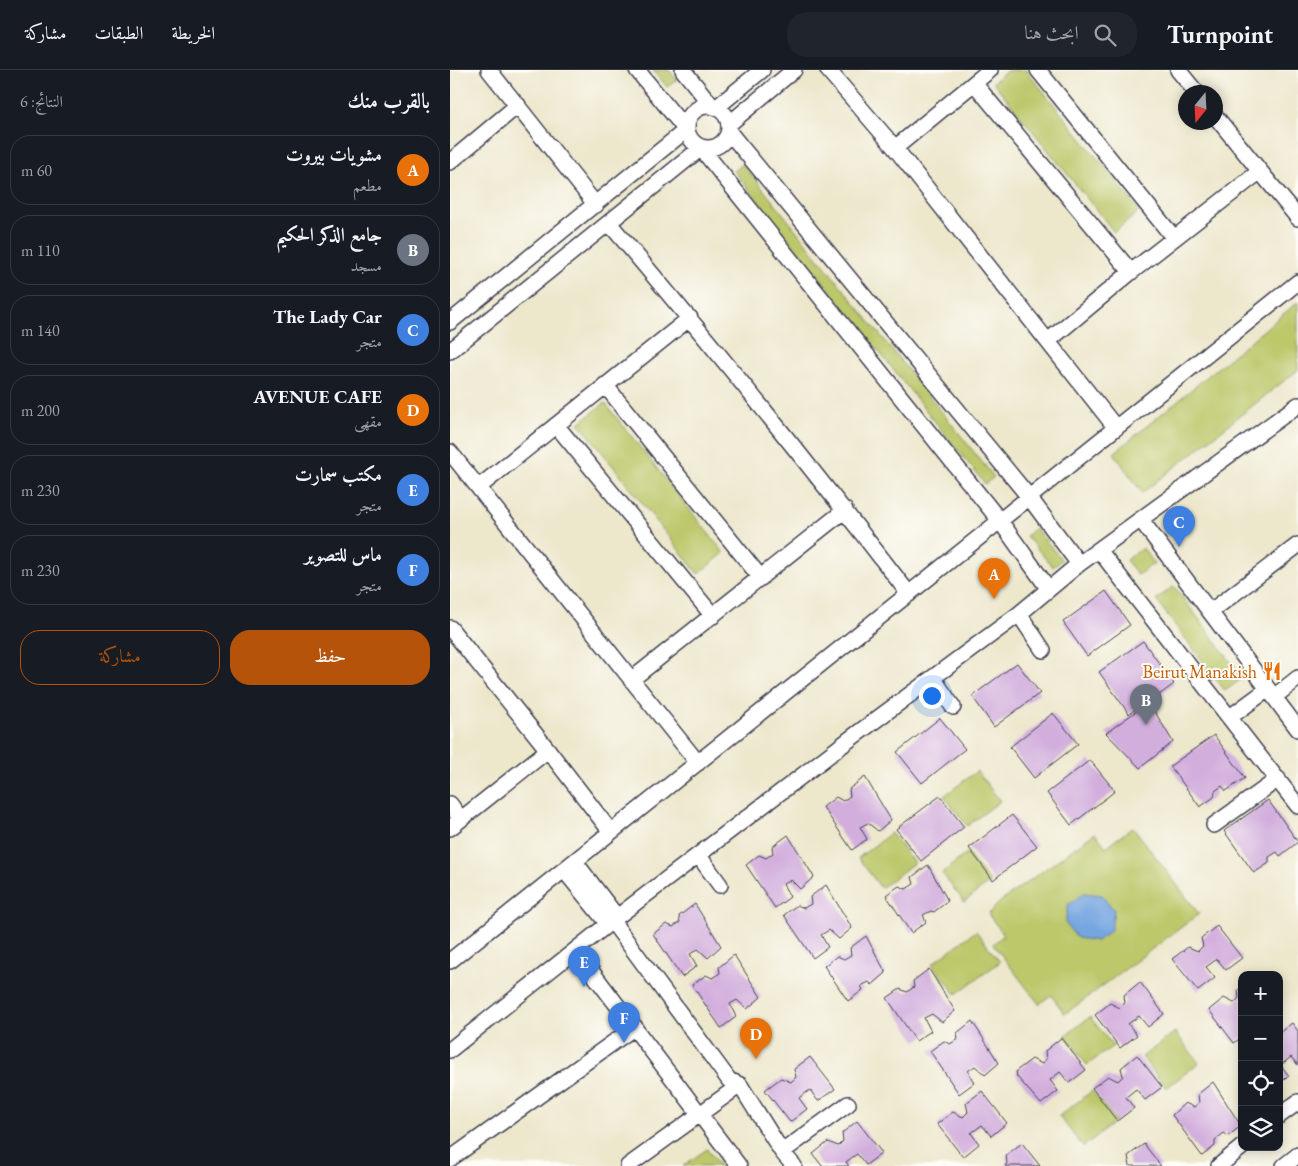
<!DOCTYPE html>
<html lang="ar">
<head>
<meta charset="utf-8">
<style>
	body { margin:0; font-family:"EB Garamond",Amiri,serif; background:#20242c; color:#f1f3f6; direction:rtl }
	.controls { position:absolute; right:15px; bottom:15px; display:grid; overflow:hidden; border-radius:10px; box-shadow:0 2px 12px #0003 }
	.controls button { width:45px; height:45px; display:grid; place-items:center; padding:0; border:0; border-bottom:1px solid #363941; background:#171b24; color:#f1f3f6; font:25px sans-serif }
	.compass { position:absolute; left:728px; top:15px; width:45px; height:45px; border-radius:50%; background:#171b24; box-shadow:0 2px 12px #0003; rotate:198deg }
	.you { position:absolute; left:481px; top:625px; width:18px; height:18px; margin:-12px; border:4px solid #fff; border-radius:50%; background:#1a73e8; box-shadow:0 0 0 8px #1a73e833 }
	.badge { display:grid; place-items:center; width:32px; height:32px; border-radius:50%; background:#b45309; color:#fff; font-size:16px; font-weight:700 }
	.pin { position:absolute; translate:-50% -41px; filter:drop-shadow(0 1px 2px #0008) }
	.pin::after { content:''; position:absolute; top:26px; width:18px; height:15px; background:inherit; clip-path:polygon(0 0,100% 0,50% 100%) }
	.list { margin:0; padding:0; list-style:none }
	h2 { display:flex; justify-content:space-between; align-items:center; height:65px; margin:0; padding:0 20px; font-size:21px }
	h2 small { font-size:16px; font-weight:400; color:#9ea1a6 }
	.list li { display:grid; grid-template-columns:32px 1fr auto; gap:15px; align-items:center; box-sizing:border-box; height:70px; margin:0 10px 10px; padding:0 10px; border:1px solid #363941; border-radius:20px }
	.list b { display:block; font-size:19px; white-space:nowrap }
	.list p { margin:0; font-size:16px; white-space:nowrap; color:#9ea1a6 }
	.list em { font-size:16px; font-style:normal; color:#9ea1a6 }
	.actions { display:flex; gap:10px; padding:15px 20px }
	.actions a { flex:1; padding:11px 0; border:1px solid #b45309; border-radius:20px; text-align:center; font-size:18px; color:#b45309 }
	.actions .main { background:#b45309; color:#fff }
	.icon { flex:none; width:28px; height:28px; fill:none; stroke:currentColor; stroke-width:2; stroke-linecap:round; stroke-linejoin:round }
	.map { position:relative; flex:none; width:848px; height:1096px; overflow:hidden; direction:ltr }
	header { display:flex; align-items:center; gap:30px; box-sizing:border-box; height:70px; padding:0 25px; background:#171b24; border-bottom:1px solid #363941 }
	header strong { font-size:24px }
	nav { display:flex; gap:28px; margin-inline-start:auto; font-size:18px }
	.search { width:350px; height:45px; background:#20242c; display:flex; align-items:center; gap:12px; box-sizing:border-box; padding:0 18px; border-radius:20px; color:#9ea1a6; font-size:19px }
	main { display:flex }
	aside { flex:1; background:#171b24 }
	.map>svg:first-child { display:block }
	.green { fill:#bcc86a; stroke:#6f7552 }
	.water { fill:#76a6e0; stroke:#4c648e }
	.building { fill:#d2aedd }
	.lines { fill:none; stroke-linecap:round; stroke-linejoin:round }
	.minor-casing { stroke:#404051; stroke-width:18 }
	.minor { stroke:#fff; stroke-width:15 }
	.labels { text-anchor:middle; dominant-baseline:central; stroke-width:4; stroke-linejoin:round; paint-order:stroke }
	.food-label { font-size:18px; fill:#c56008; stroke:#fdfcf7; text-anchor:end }
</style>
</head>
<body>
<header>
<strong>Turnpoint</strong>
<div class="search"><svg class="icon" aria-label="search" viewBox="0 0 24 24"><circle cx="10" cy="10" r="6"/><path d="M15 15l6 6"/></svg>ابحث هنا</div>
<nav><a>الخريطة</a><a>الطبقات</a><a>مشاركة</a></nav>
</header>
<main>
<div class="map">
<svg width="848" height="1096" viewBox="0 0 848 1096">
	<rect width="100%" height="100%" fill="#fdfcf7"/>
	<filter id="ink" filterUnits="userSpaceOnUse"><feTurbulence type="fractalNoise" baseFrequency=".02" numOctaves="2"/><feDisplacementMap in="SourceGraphic" scale="10" xChannelSelector="R" yChannelSelector="G"/><feConvolveMatrix kernelMatrix="1 2 1 2 8 2 1 2 1" color-interpolation-filters="sRGB"/></filter>
	<filter id="wash" filterUnits="userSpaceOnUse"><feTurbulence type="fractalNoise" baseFrequency=".0096" numOctaves="4" result="noise"/><feDisplacementMap in="SourceGraphic" scale="20" xChannelSelector="R" yChannelSelector="G"/><feGaussianBlur stdDeviation="1.12" result="paint"/><feColorMatrix in="noise" values="0 0 0 0 0 0 0 0 0 0 0 0 0 0 0 0 0 1.4 0 .05"/><feComposite in="paint" operator="in"/></filter>
	<g filter="url(#wash)">
		<rect width="100%" height="100%" fill="#ede7cc"/>
		<path class="green" d="M203,0H219L227,10L217,17Z
			M558,0H576L690,141L664,162L543,12Z
			M293,94L544,407L535,414L284,101Z
			M848,232V300L692,423L664,383Z
			M155,333L274,483L248,504L129,353Z
			M585,458L612,490L603,497L576,466Z
			M693,478L704,493L688,505L676,490Z
			M724,516L793,608L775,621L706,530Z
			M527,701L550,731L517,756L494,726Z
			M683,757L749,844L615,944L601,925L589,934L543,874L554,865L538,844L550,832L645,763L656,777Z
			M441,763L464,793L431,818L408,788Z
			M517,783L540,812L514,832L492,803Z
			M526,861L550,892L506,924L482,894Z
			M640,947L663,976L637,995L615,966Z
			M725,962L749,993L716,1018L692,987Z
			M642,1021L666,1051L633,1077L609,1046Z
			M257,1079L270,1096H233Z"/>
		<path class="water" d="M634,823L652,825L664,840L661,860L647,871L627,868L615,853L618,835Z"/>
		<g id="blocks">
			<path class="building" d="M656,521L680,555L637,586L613,552Z
				M693,571L724,614L705,628L701,622L693,628V633L679,644L649,602Z
				M567,593L590,623L544,657L522,626Z
				M699,632L723,672L690,698L656,663Z
				M603,643L628,674L584,708L560,677Z
				M490,648L515,679L472,713L447,682Z
				M764,665L795,708L776,721L772,716L765,721L764,727L750,737L720,696Z
				M640,690L665,721L621,755L597,723Z
				M415,707L441,750L428,761L418,753L410,757L417,769L402,780L373,737L386,727L393,731L400,726L399,719Z
				M490,726L514,757L471,791L446,759Z
				M818,730L848,772L830,786L827,782L819,787V793L804,803L774,761Z
				M562,745L587,776L543,810L519,778Z
				M338,765L364,807L350,819L341,810L333,814L340,827L325,838L296,795L309,785L316,788L323,783L322,777Z
				M478,795L498,831L484,842L481,841L473,845L476,852L461,863L436,825L449,816L456,819L464,814L462,807Z
				M376,815L402,858L389,869L379,860L371,865L378,877L363,888L334,845L347,835L354,838L361,834L360,827Z
				M245,834L271,876L258,888L248,879L240,884L247,896L232,907L203,864L216,854L223,857L230,852L229,846Z
				M767,856L792,888L776,900L767,889L756,897L765,908L748,921L722,889L738,877L748,881L753,876L751,868Z
				M416,866L436,903L422,915L419,912L411,916L413,920L398,931L374,896L387,886L394,889L401,885L400,878Z
				M284,885L311,927L297,939L287,930L280,934L286,947L271,958L242,915L256,905L262,908L270,903L269,897Z
				M479,899L505,941L492,952L482,944L474,948L481,961L466,971L437,928L450,919L457,922L464,917L463,911Z
				M690,912L714,944L698,957L689,946L678,954L687,965L670,978L645,945L660,933L670,938L675,933L674,925Z
				M792,917V967L784,973L759,940L774,928L784,933L789,928L788,920Z
				M522,951L549,993L535,1005L525,996L518,1001L524,1013L509,1024L480,981L494,971L500,974L508,969L507,963Z
				M842,953L848,961V995L841,987L831,995L839,1006L829,1013V963Z
				M611,968L636,1000L619,1013L610,1002L600,1010L608,1021L591,1034L567,1007L566,1001L582,989L592,994L596,989L595,981Z
				M687,985L712,1017L695,1030L686,1019L676,1027L684,1038L667,1051L642,1018L658,1006L668,1011L673,1006L671,998Z
				M360,987L385,1019L368,1031L360,1020L349,1028L357,1039L340,1052L315,1020L331,1008L341,1012L346,1007L344,999Z
				M763,1012L791,1056L778,1066L774,1063L765,1070V1076L752,1086L722,1045L735,1033L744,1037L749,1033L748,1024Z
				M532,1021L557,1053L541,1066L532,1055L521,1063L529,1074L513,1087L487,1054L503,1042L513,1047L518,1042L516,1033Z
				M407,1051L432,1083L416,1095L407,1084L396,1092L399,1096H372L363,1084L378,1072L388,1076L393,1071L392,1063Z
				M572,1073L590,1096H555L557,1093L556,1085Z
				M694,1074L711,1096H680L678,1086Z"/>
		</g>
	</g>
	<g filter="url(#ink)">
		<use href="#blocks" fill-opacity="0" stroke="#404051" stroke-width="1"/>
		<g class="lines">
			<g class="minor-casing">
				<path id="minor" d="M39,0L146,135
					M233,0L262,36
					M378,0L445,78L666,358
					M588,0L724,168
					M728,0L746,22
					M524,13L681,202
					M237 57a21 21 0 1 1 42 0a21 21 0 1 1-42 0Z
					M267,37L312,0
					M766,47L848,148
					M279,54L344,0
					M279,62L579,427L629,494
					M445,78L540,0
					M0,92L68,35
					M159,153C262,274 362,398 459,524
					M0,252L236,60L187,0
					M598,271L681,202L809,102
					M0,281L251,78L550,451L598,518
					M155,315L311,508
					M106,355L263,546
					M0,382L248,693
					M29,417L240,248
					M691,450L848,659
					M649,480L848,736
					M760,542L848,475
					M569,544L593,580
					M0,558L98,680L161,762
					M483,608L503,637
					M181,610L395,440
					M824,627L848,608
					M780,647L818,619
					M0,734L11,749
					M764,755L828,709
					M0,758L98,680
					M249,786L270,815
					M125,792L167,847
					M114,800L158,854
					M162,851L279,1010L290,1015L332,1082L344,1096
					M126,881L289,1096
					M0,891L848,212
					M0,980L167,847L404,666L569,544L629,494L848,335
					M829,1046L848,1032
					M332,1082L398,1034
					M0,1089L185,957
					M178,1096L290,1015
					M769,1096L792,1077
					M834,1096L848,1085"/>
			</g>
			<use href="#minor" class="minor"/>
		</g>
	</g>
	<defs>
		<g id="restaurant-bare" transform="scale(1.5)"><path d="M-5-6h1v4h1v-4h1v4h1v-4h1v5L-1.5 .5V6h-2V.5L-5-1ZM5-6V6H3V1.5H1.5Q1.5-4 5-6Z" fill="#e8710a" stroke="#fdfcf7" stroke-width="2.5" paint-order="stroke"/></g>
	</defs>
	<g fill-rule="evenodd">
		<use href="#restaurant-bare" x="822" y="601"/>
	</g>
	<g class="labels">
		<g class="food-label">
			<text x="807" y="601">Beirut Manakish</text>
		</g>
	</g>
</svg>
<div class="controls">
<button>+</button>
<button>−</button>
<button><svg class="icon" aria-label="locate" viewBox="0 0 24 24"><circle cx="12" cy="12" r="6"/><path d="M12 2v4M12 18v4M2 12h4M18 12h4"/></svg></button>
<button><svg class="icon" aria-label="layers" viewBox="0 0 24 24"><path d="M12 4l9 5-9 5-9-5zM3 14l9 5 9-5"/></svg></button>
</div>
<svg class="compass" viewBox="-18 -18 36 36"><path d="M0-13l5 13h-10z" fill="#e53935"/><path d="M0 13l5-13h-10z" fill="#9ea1a6"/></svg>
<div class="you"></div>
<div class="pin badge" style="left:544px;top:529px;background:#e8710a">A</div>
<div class="pin badge" style="left:696px;top:655px;background:#6b7280">B</div>
<div class="pin badge" style="left:729px;top:477px;background:#3f7fe0">C</div>
<div class="pin badge" style="left:306px;top:989px;background:#e8710a">D</div>
<div class="pin badge" style="left:134px;top:917px;background:#3f7fe0">E</div>
<div class="pin badge" style="left:174px;top:973px;background:#3f7fe0">F</div>
</div>
<aside>
<h2>بالقرب منك<small>النتائج: 6</small></h2>
<ul class="list">
<li><span class="badge" style="background:#e8710a">A</span><div><b>مشويات بيروت</b><p>مطعم</p></div><em>60 m</em></li>
<li><span class="badge" style="background:#6b7280">B</span><div><b>جامع الذكر الحكيم</b><p>مسجد</p></div><em>110 m</em></li>
<li><span class="badge" style="background:#3f7fe0">C</span><div><b>The Lady Car</b><p>متجر</p></div><em>140 m</em></li>
<li><span class="badge" style="background:#e8710a">D</span><div><b>AVENUE CAFE</b><p>مقهى</p></div><em>200 m</em></li>
<li><span class="badge" style="background:#3f7fe0">E</span><div><b>مكتب سمارت</b><p>متجر</p></div><em>230 m</em></li>
<li><span class="badge" style="background:#3f7fe0">F</span><div><b>ماس للتصوير</b><p>متجر</p></div><em>230 m</em></li>
</ul>
<div class="actions"><a class="main">حفظ</a><a>مشاركة</a></div>
</aside>
</main>
</body>
</html>
